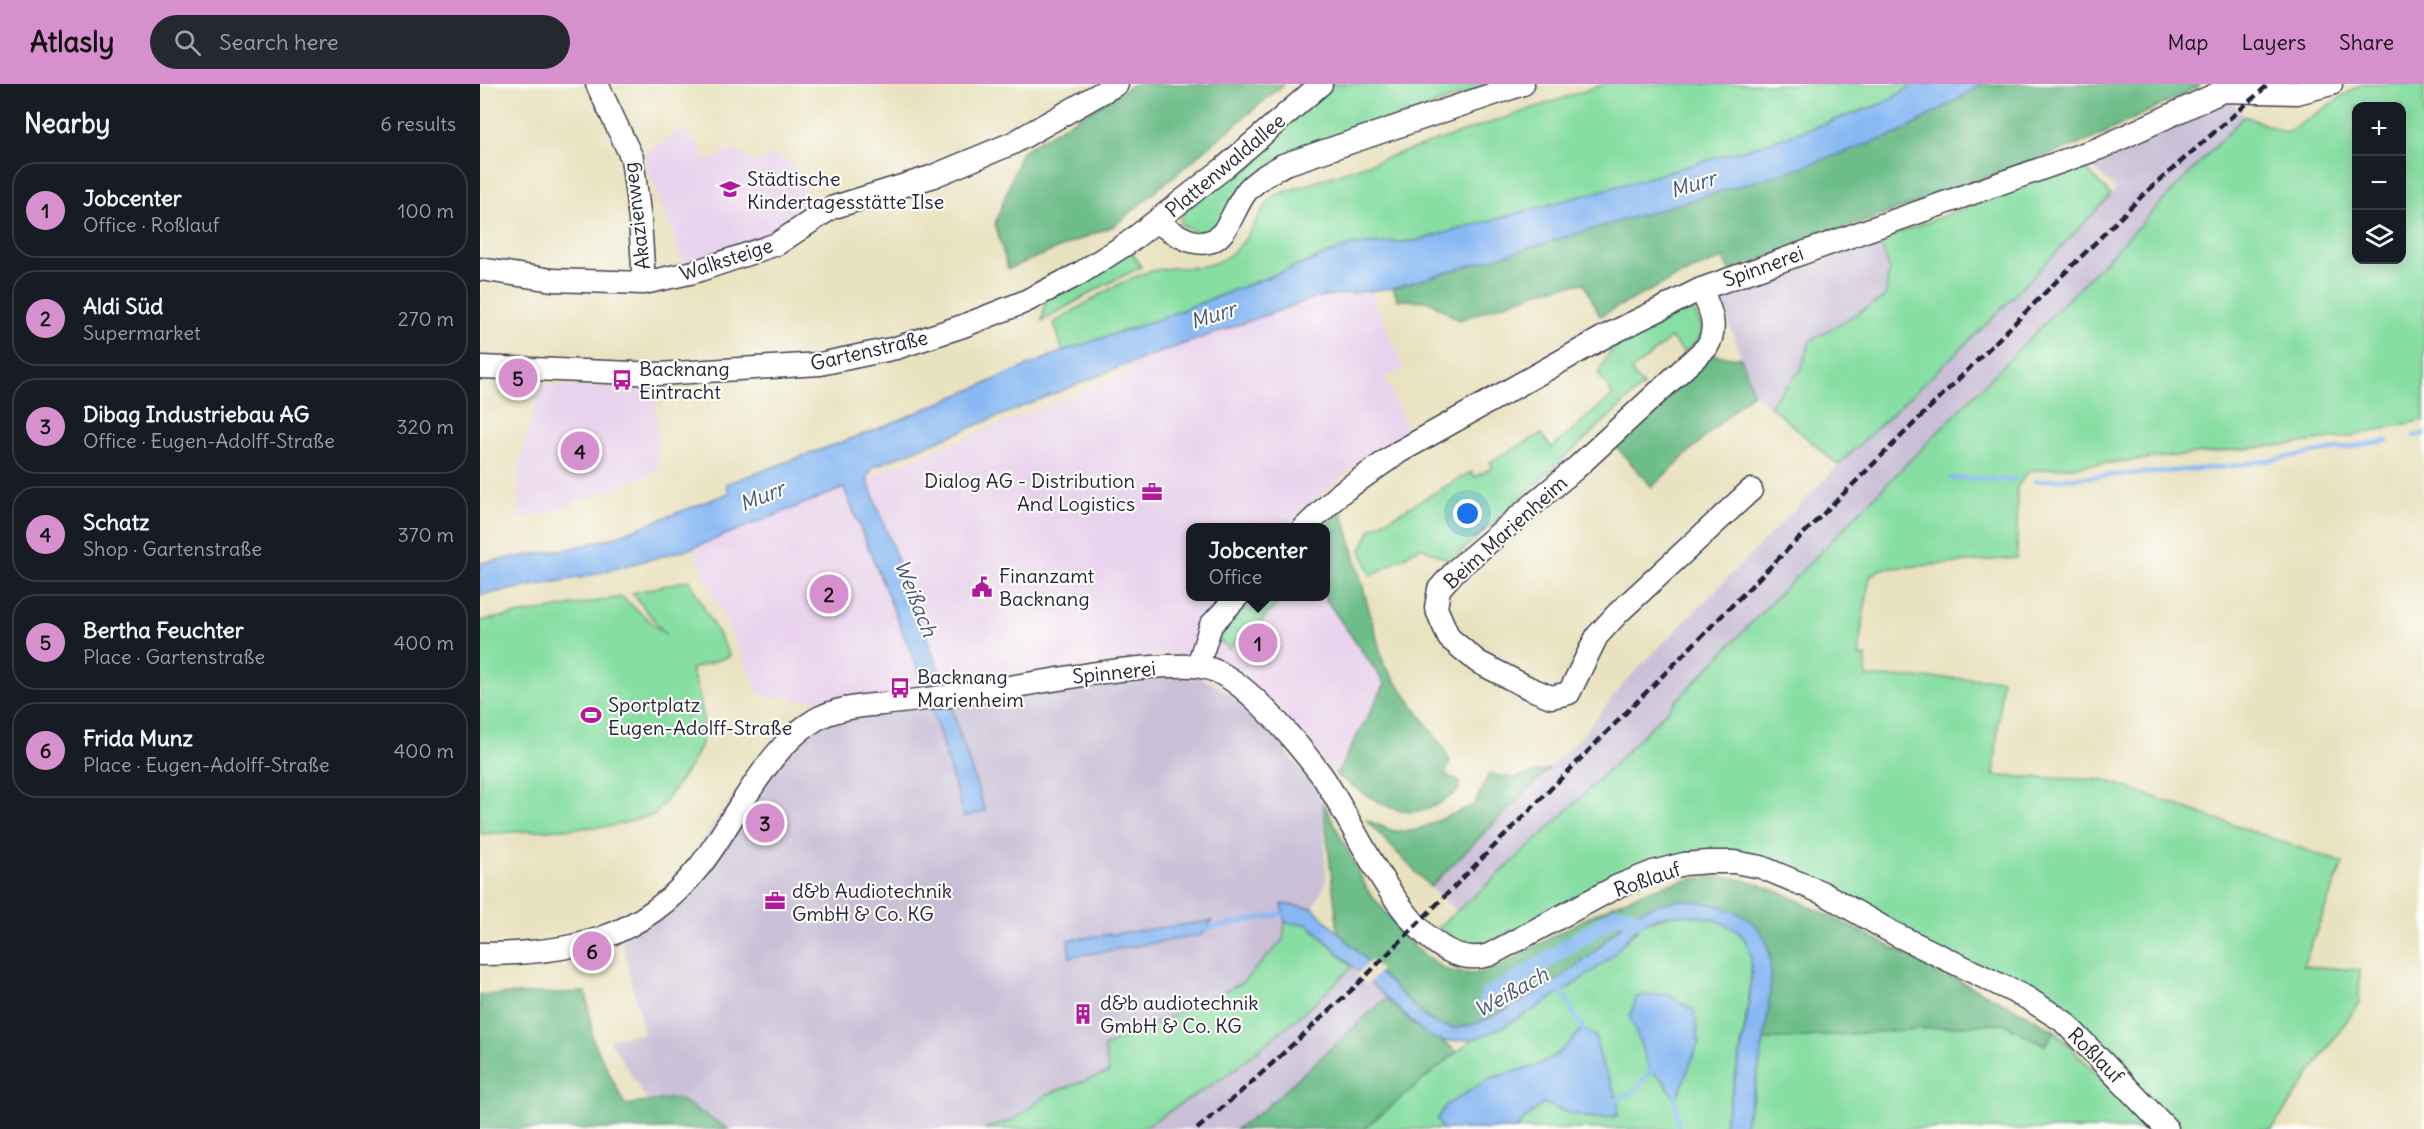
<!DOCTYPE html>
<html lang="en">
<head>
<meta charset="utf-8">
<style>
	body { margin:0; font-family:Delius,sans-serif; background:#242831; color:#f1f3f6 }
	.controls { position:absolute; right:18px; top:18px; display:grid; overflow:hidden; border-radius:12px; box-shadow:0 3px 15px #0003 }
	.controls button { width:54px; height:54px; display:grid; place-items:center; padding:0; border:0; border-bottom:2px solid #363941; background:#171b24; color:#f1f3f6; font:30px sans-serif }
	.you { position:absolute; left:988px; top:430px; width:21px; height:21px; margin:-15px; border:4px solid #fff; border-radius:50%; background:#1a73e8; box-shadow:0 0 0 9px #1a73e833 }
	.badge { display:grid; place-items:center; width:39px; height:39px; border-radius:50%; background:#d690ce; color:#111; font-size:20px; font-weight:700 }
	.pin { position:absolute; translate:-50% -50%; border:3px solid #fff; box-shadow:0 2px 6px #0006 }
	.popup { position:absolute; left:706px; top:439px; width:144px; height:78px; box-sizing:border-box; display:grid; place-content:center; border-radius:12px; background:#171b24; filter:drop-shadow(0 2px 4px #0005); font-size:20px; white-space:nowrap; color:#9ea1a6 }
	.popup b { font-size:22px; color:#f1f3f6 }
	.popup::after { content:''; position:absolute; left:50%; top:100%; margin-left:-12px; border:12px solid transparent; border-top-color:#171b24 }
	.list { margin:0; padding:0; list-style:none }
	h2 { display:flex; justify-content:space-between; align-items:center; height:78px; margin:0; padding:0 24px; font-size:26px }
	h2 small { font-size:20px; font-weight:400; color:#9ea1a6 }
	.list li { display:grid; grid-template-columns:39px 1fr auto; gap:18px; align-items:center; box-sizing:border-box; height:96px; margin:0 12px 12px; padding:0 12px; border:2px solid #363941; border-radius:24px }
	.list b { display:block; font-size:22px; white-space:nowrap }
	.list p { margin:0; font-size:20px; white-space:nowrap; color:#9ea1a6 }
	.list em { font-size:20px; font-style:normal; color:#9ea1a6 }
	.icon { flex:none; width:33px; height:33px; fill:none; stroke:currentColor; stroke-width:2; stroke-linecap:round; stroke-linejoin:round }
	.map { position:relative; flex:none; width:1944px; height:1045px; overflow:hidden }
	header { display:flex; align-items:center; gap:36px; box-sizing:border-box; height:84px; padding:0 30px; background:#d690ce; color:#111 }
	header strong { font-size:28px }
	nav { display:flex; gap:33px; margin-inline-start:auto; font-size:21px }
	.search { width:420px; height:54px; background:#242831; display:flex; align-items:center; gap:15px; box-sizing:border-box; padding:0 21px; border-radius:33px; color:#9ea1a6; font-size:22px }
	main { display:flex }
	aside { flex:1; background:#171b24 }
	.map>svg:first-child { display:block }
	.built { fill:#e9d2ed }
	.industrial { fill:#c9bfd7 }
	.green { fill:#87dea3; stroke:#54806f; stroke-width:1.5; fill-rule:evenodd }
	.forest { fill:#6dbd89; stroke:#487062; stroke-width:1.5 }
	.water { fill:#87b8f3; stroke:#546d97; stroke-width:1.5 }
	.pier { fill:#e9e2c0 }
	.lines { fill:none; stroke-linecap:round; stroke-linejoin:round }
	.stream { stroke:#87b8f3; stroke-width:4.5 }
	.canal { stroke:#87b8f3; stroke-width:16 }
	.minor-casing { stroke:#403f4f; stroke-width:25 }
	.minor { stroke:#fff; stroke-width:22 }
	.rail { stroke:#22223b; stroke-width:4.5; stroke-dasharray:9 4.5; stroke-linecap:butt }
	.labels { text-anchor:middle; dominant-baseline:central; stroke-width:4.5; stroke-linejoin:round; paint-order:stroke }
	.street-label { font-size:20px; fill:#22223b; stroke:#fdfcf7 }
	.poi-label { font-size:20px; fill:#22223b; stroke:#fdfcf7; text-anchor:start }
	.water-label { font-size:21px; font-style:italic; fill:#45567b; stroke:#fdfcf7 }
</style>
</head>
<body>
<header>
<strong>Atlasly</strong>
<div class="search"><svg class="icon" aria-label="search" viewBox="0 0 24 24"><circle cx="10" cy="10" r="6"/><path d="M15 15l6 6"/></svg>Search here</div>
<nav><a>Map</a><a>Layers</a><a>Share</a></nav>
</header>
<main>
<aside>
<h2>Nearby<small>6 results</small></h2>
<ul class="list">
<li><span class="badge">1</span><div><b>Jobcenter</b><p>Office · Roßlauf</p></div><em>100 m</em></li>
<li><span class="badge">2</span><div><b>Aldi Süd</b><p>Supermarket</p></div><em>270 m</em></li>
<li><span class="badge">3</span><div><b>Dibag Industriebau AG</b><p>Office · Eugen-Adolff-Straße</p></div><em>320 m</em></li>
<li><span class="badge">4</span><div><b>Schatz</b><p>Shop · Gartenstraße</p></div><em>370 m</em></li>
<li><span class="badge">5</span><div><b>Bertha Feuchter</b><p>Place · Gartenstraße</p></div><em>400 m</em></li>
<li><span class="badge">6</span><div><b>Frida Munz</b><p>Place · Eugen-Adolff-Straße</p></div><em>400 m</em></li>
</ul>
</aside>
<div class="map">
<svg width="1944" height="1045" viewBox="0 0 1944 1045">
	<rect width="100%" height="100%" fill="#fdfcf7"/>
	<filter id="ink" filterUnits="userSpaceOnUse"><feTurbulence type="fractalNoise" baseFrequency=".0167" numOctaves="2"/><feDisplacementMap in="SourceGraphic" scale="12" xChannelSelector="R" yChannelSelector="G"/><feConvolveMatrix kernelMatrix="1 2 1 2 8 2 1 2 1" color-interpolation-filters="sRGB"/></filter>
	<filter id="wash" filterUnits="userSpaceOnUse"><feTurbulence type="fractalNoise" baseFrequency=".008" numOctaves="4" result="noise"/><feDisplacementMap in="SourceGraphic" scale="24" xChannelSelector="R" yChannelSelector="G"/><feGaussianBlur stdDeviation="1.35" result="paint"/><feColorMatrix in="noise" values="0 0 0 0 0 0 0 0 0 0 0 0 0 0 0 0 0 1.4 0 .05"/><feComposite in="paint" operator="in"/></filter>
	<g filter="url(#wash)">
		<rect width="100%" height="100%" fill="#e9e2c0"/>
		<path class="built" d="M203,45L217,60L225,77L255,66L277,80L293,70L311,79L337,129L293,153L215,180L202,176L164,71Z
			M891,207L924,285L905,293L929,350L872,383L806,443L710,444V512L844,513L905,600L856,691L761,597L736,578L687,569L494,603L350,619L280,611L212,464L650,288V279L838,213Z
			M61,301L175,304L178,387L69,429L38,437L39,382Z"/>
		<path class="industrial" d="M1750,17L1764,32L1628,175L1536,267L1100,715L977,828L950,803L1101,653L1145,598L1358,382L1273,308L1241,216L1601,80L1631,111L1636,105L1614,85L1716,22Z
			M710,588L755,612L777,631L836,705L843,718L846,799L833,824L802,820L805,839L803,856L762,899L624,963L629,988L568,1010L533,1036L503,1045H234L168,1018L129,955L164,949L138,843L192,799L288,666L350,636L665,590Z
			M872,883L906,914L782,1028L756,1045H661L749,990L835,919Z"/>
		<path class="green" d="M852,0H1013L795,78L732,146L717,149L700,140L701,133L706,126Z
			M1125,0H1434L1407,18L1300,55L1171,94L936,157L872,161L671,238L583,267L574,239C604,221 634,199 668,188C695,179 722,190 748,172C771,157 775,128 796,111Z
			M1881,0H1944V336L1867,353L1813,360L1549,387L1537,403V474L1401,485L1390,492L1382,540L1379,572H1386V593L1522,595L1514,692L1625,696L1863,779L1823,882L1880,886L1879,919L1792,1045H1697L1587,930L1251,769L1180,773L1156,781L1124,796L1049,839L1007,859L993,861L974,855L958,843C1086,737 1199,613 1315,494C1465,340 1617,188 1764,32L1807,49ZM1876,22H1922V176H1876Z
			M1601,80L1631,111L1512,235L1358,381L1289,321L1321,286L1330,257L1405,213L1409,185L1400,156Z
			M651,167L661,183L619,204L562,237L565,215Z
			M1212,223L1222,244L1219,255L1204,269L1191,254L1151,287L1163,302L971,477L941,463L891,492L881,466L891,445L991,388L995,393L1013,383L1010,378L1061,350L1072,364L1133,311L1118,290L1130,267L1201,227Z
			M209,496L250,572L211,585C218,606 225,628 223,650C221,674 189,710 175,731L132,742L0,750V537L142,513L186,551L152,509Z
			M773,513H803L769,551L765,548L749,565L739,556V553Z
			M1193,831C1217,831 1254,835 1267,859C1282,886 1251,1011 1243,1045H1036L1043,1036L1064,1019C1086,1029 1115,1039 1138,1031V1015L1121,978L1115,952L1103,945L1079,969L1057,982L1011,994L957,1035L962,1045H883L993,955L1025,941L1097,897L1132,871L1164,839ZM1206,986L1201,1005L1194,1013L1182,995Z
			M805,839L828,840L872,883L835,919L749,990L661,1045H503L533,1036L568,1010L629,988L624,963L762,899L803,856Z
			M1523,939L1564,961L1575,947L1670,1045H1263L1274,1010L1284,956Z"/>
		<path class="forest" d="M654,0H804L635,141L528,185L515,140L542,67Z
			M1503,0H1719L1718,3L1610,56L1249,187L1243,174L1198,192L1120,232L1104,199L1067,205L979,236L949,217L918,216L913,204L1203,117L1420,49Z
			M1234,271L1261,274L1273,308L1172,403L1134,360Z
			M862,426L904,581L964,665L970,678L965,691L979,696L978,707C926,748 903,720 856,691L905,600L844,513V443Z
			M1069,685L950,803L886,736L913,747H934L994,721L1009,690L1033,694Z
			M843,718L888,807L934,863L966,886L993,890L1008,887C1080,853 1172,784 1254,794C1274,797 1293,805 1311,813L1546,930L1575,947L1565,961L1523,939L1284,956L1290,869L1241,822L1203,816L1158,829L1140,842L1112,870L1075,898L998,939L976,944L960,942L940,929L858,848Z
			M106,908L113,956L145,1021L197,1014L249,1045H0V911Z
			M906,914C918,925 929,937 941,946C955,956 963,955 977,968L883,1045H756L782,1027Z"/>
		<path class="water" d="M1434,0H1503L1420,49L1313,86L913,204L837,213L650,279L393,383L387,395L464,600L445,603L364,404L212,464L104,493L0,511V479L92,464L129,455L249,409L246,400L395,346L583,267L671,238L872,161L935,157L1153,98L1300,55L1407,18Z
			M471,623L505,727L484,733L452,625Z
			M1203,816C1231,819 1263,824 1281,848C1306,880 1275,1007 1263,1045H1243C1253,1006 1281,896 1268,861C1262,846 1238,835 1223,833C1205,830 1181,829 1165,838C1152,846 1143,861 1133,871C1110,892 1021,949 992,955C984,956 972,958 965,957C955,956 948,951 940,945L828,840L805,839L802,820L833,824L948,936C957,940 963,944 974,944C1005,944 1086,892 1111,871C1127,857 1140,839 1159,828C1174,820 1187,818 1203,816Z
			M732,837L722,851L590,873L588,856Z
			M1187,910L1214,927L1219,957L1201,1005L1195,1013L1182,995L1170,986L1157,951L1150,933L1157,912Z
			M1103,945L1115,951L1121,978L1138,1015V1031C1115,1039 1086,1029 1064,1019L1043,1036L1036,1045H962L957,1035L966,1021L1011,994L1057,982L1079,969Z"/>
		<path class="pier" d="M891,876L901,886L887,901L876,891Z"/>
		<g class="lines">
			<path class="stream" d="M1934,352L1944,350
				M1471,394L1535,396
				M1555,397L1746,383L1907,357
				M724,845L807,829
				M1079,903L1103,945L1104,951
				M1194,1007L1199,1045
				M1133,1017L1154,1008L1174,983"/>
			<path class="canal" d="M1006,922L1008,911L1036,897L1135,831H1145L1157,836"/>
		</g>
	</g>
	<g filter="url(#ink)">
		<g class="lines">
			<g class="minor-casing">
				<path id="minor" d="M117,0L152,74L160,136L164,199
					M677,138C695,150 724,172 743,148C752,136 757,120 766,108C775,96 790,89 803,81L1043,0
					M0,185L72,196L164,199L214,188L297,160L351,124L451,93L533,59L637,0
					M1221,205C1230,225 1239,242 1227,263L1096,384L976,486L959,505L956,524L969,554L998,578L1049,604L1071,613L1089,609L1117,552L1138,529L1271,406
					M0,283L179,290L340,280L416,264L483,242L544,218L599,190L648,159L744,84L841,0
					M824,444L862,408L919,368L1124,253L1221,205L1620,64L1743,7L1817,9L1851,0
					M718,581L731,541L758,512
					M0,870C89,870 160,857 219,783C233,766 245,745 257,726C278,694 301,656 335,636C360,621 392,622 420,618C441,616 462,613 483,610C552,601 619,585 688,582C706,582 721,580 738,588C772,604 816,658 840,689C875,735 933,894 1009,871L1138,802L1173,788L1204,780L1229,778H1254L1281,783L1343,809L1415,850L1547,914L1583,937L1687,1045"/>
			</g>
			<use href="#minor" class="minor"/>
			<path class="rail" d="M717,1045L771,999L877,901L1283,490L1663,111L1789,0"/>
		</g>
	</g>
	<defs>
		<g id="school-bare" transform="scale(1.62)"><path d="M0-5L7-2L0 1L-7-2ZM-4 1L0 2.5L4 1V4Q0 6-4 4Z" fill="#b5179e" stroke="#fdfcf7" stroke-width="2.5" paint-order="stroke"/></g>
		<g id="bus-bare" transform="scale(1.62)"><path d="M-5-6H5V4H4V6H2V4H-2V6H-4V4H-5ZM-3.5-4V0h7V-4ZM-3.5 1.2v1.5H-2V1.2ZM2 1.2v1.5H3.5V1.2Z" fill="#b5179e" stroke="#fdfcf7" stroke-width="2.5" paint-order="stroke"/></g>
		<g id="office-bare" transform="scale(1.62)"><path d="M-6-3h4V-5.5h4V-3h4V5H-6ZM-1-4.5V-3h2v-1.5ZM-6 0V1H6V0Z" fill="#b5179e" stroke="#fdfcf7" stroke-width="2.5" paint-order="stroke"/></g>
		<g id="civic-bare" transform="scale(1.62)"><path d="M-.6-6.5H3V-4.5H.6V-3L4-1V1h2V6H-6V1h2V-1L-.6-3ZM-1.2 2.5V6h2.4V2.5Z" fill="#b5179e" stroke="#fdfcf7" stroke-width="2.5" paint-order="stroke"/></g>
		<g id="stadium-bare" transform="scale(1.62)"><path d="M0-5a6.5 5 0 1 0 0 10a6.5 5 0 1 0 0-10ZM-3.5-1.8h7v3.6h-7Z" fill="#b5179e" stroke="#fdfcf7" stroke-width="2.5" paint-order="stroke"/></g>
		<g id="building-bare" transform="scale(1.62)"><path d="M-4-6H4V6H1V3H-1V6H-4ZM-2.5-4.3h1.7v1.8h-1.7ZM.8-4.3h1.7v1.8H.8ZM-2.5-1h1.7V.8h-1.7ZM.8-1h1.7V.8H.8Z" fill="#b5179e" stroke="#fdfcf7" stroke-width="2.5" paint-order="stroke"/></g>
	</defs>
	<g fill-rule="evenodd">
		<use href="#school-bare" x="250" y="105"/>
		<use href="#bus-bare" x="142" y="296"/>
		<use href="#office-bare" x="672" y="408"/>
		<use href="#civic-bare" x="502" y="503"/>
		<use href="#bus-bare" x="420" y="604"/>
		<use href="#stadium-bare" x="111" y="631"/>
		<use href="#office-bare" x="295" y="817"/>
		<use href="#building-bare" x="603" y="930"/>
	</g>
	<g class="labels">
		<g class="street-label">
			<text transform="translate(745 81) rotate(-40)">Plattenwaldallee</text>
			<text transform="translate(156 132) rotate(-97)">Akazienweg</text>
			<text transform="translate(246 175) rotate(-18)">Walksteige</text>
			<text transform="translate(1283 182) rotate(-20)">Spinnerei</text>
			<text transform="translate(389 266) rotate(-13)">Gartenstraße</text>
			<text transform="translate(1025 448) rotate(-42)">Beim Marienheim</text>
			<text transform="translate(634 588) rotate(-6)">Spinnerei</text>
			<text transform="translate(1167 795) rotate(-19)">Roßlauf</text>
			<text transform="translate(1616 971) rotate(45)">Roßlauf</text>
		</g>
		<g class="poi-label">
			<text x="267" y="94">Städtische<tspan x="267" dy="23">Kindertagesstätte Ilse</tspan></text>
			<text x="159" y="284">Backnang<tspan x="159" dy="23">Eintracht</tspan></text>
			<text x="655" y="396" text-anchor="end">Dialog AG - Distribution<tspan x="655" dy="23">And Logistics</tspan></text>
			<text x="519" y="491">Finanzamt<tspan x="519" dy="23">Backnang</tspan></text>
			<text x="437" y="592">Backnang<tspan x="437" dy="23">Marienheim</tspan></text>
			<text x="128" y="620">Sportplatz<tspan x="128" dy="23">Eugen-Adolff-Straße</tspan></text>
			<text x="312" y="806">d&amp;b Audiotechnik<tspan x="312" dy="23">GmbH &amp; Co. KG</tspan></text>
			<text x="620" y="918">d&amp;b audiotechnik<tspan x="620" dy="23">GmbH &amp; Co. KG</tspan></text>
		</g>
		<g class="water-label">
			<text transform="translate(1213 100) rotate(-17)">Murr</text>
			<text transform="translate(733 231) rotate(-18)">Murr</text>
			<text transform="translate(282 412) rotate(-22)">Murr</text>
			<text transform="translate(436 514) rotate(68)">Weißach</text>
			<text transform="translate(1031 908) rotate(-29)">Weißach</text>
		</g>
	</g>
</svg>
<div class="controls">
<button>+</button>
<button>−</button>
<button><svg class="icon" aria-label="layers" viewBox="0 0 24 24"><path d="M12 4l9 5-9 5-9-5zM3 14l9 5 9-5"/></svg></button>
</div>
<div class="you"></div>
<div class="pin badge" style="left:778px;top:559px">1</div>
<div class="popup"><b>Jobcenter</b>Office</div>
<div class="pin badge" style="left:349px;top:510px">2</div>
<div class="pin badge" style="left:285px;top:739px">3</div>
<div class="pin badge" style="left:100px;top:367px">4</div>
<div class="pin badge" style="left:38px;top:294px">5</div>
<div class="pin badge" style="left:112px;top:867px">6</div>
</div>
</main>
</body>
</html>
